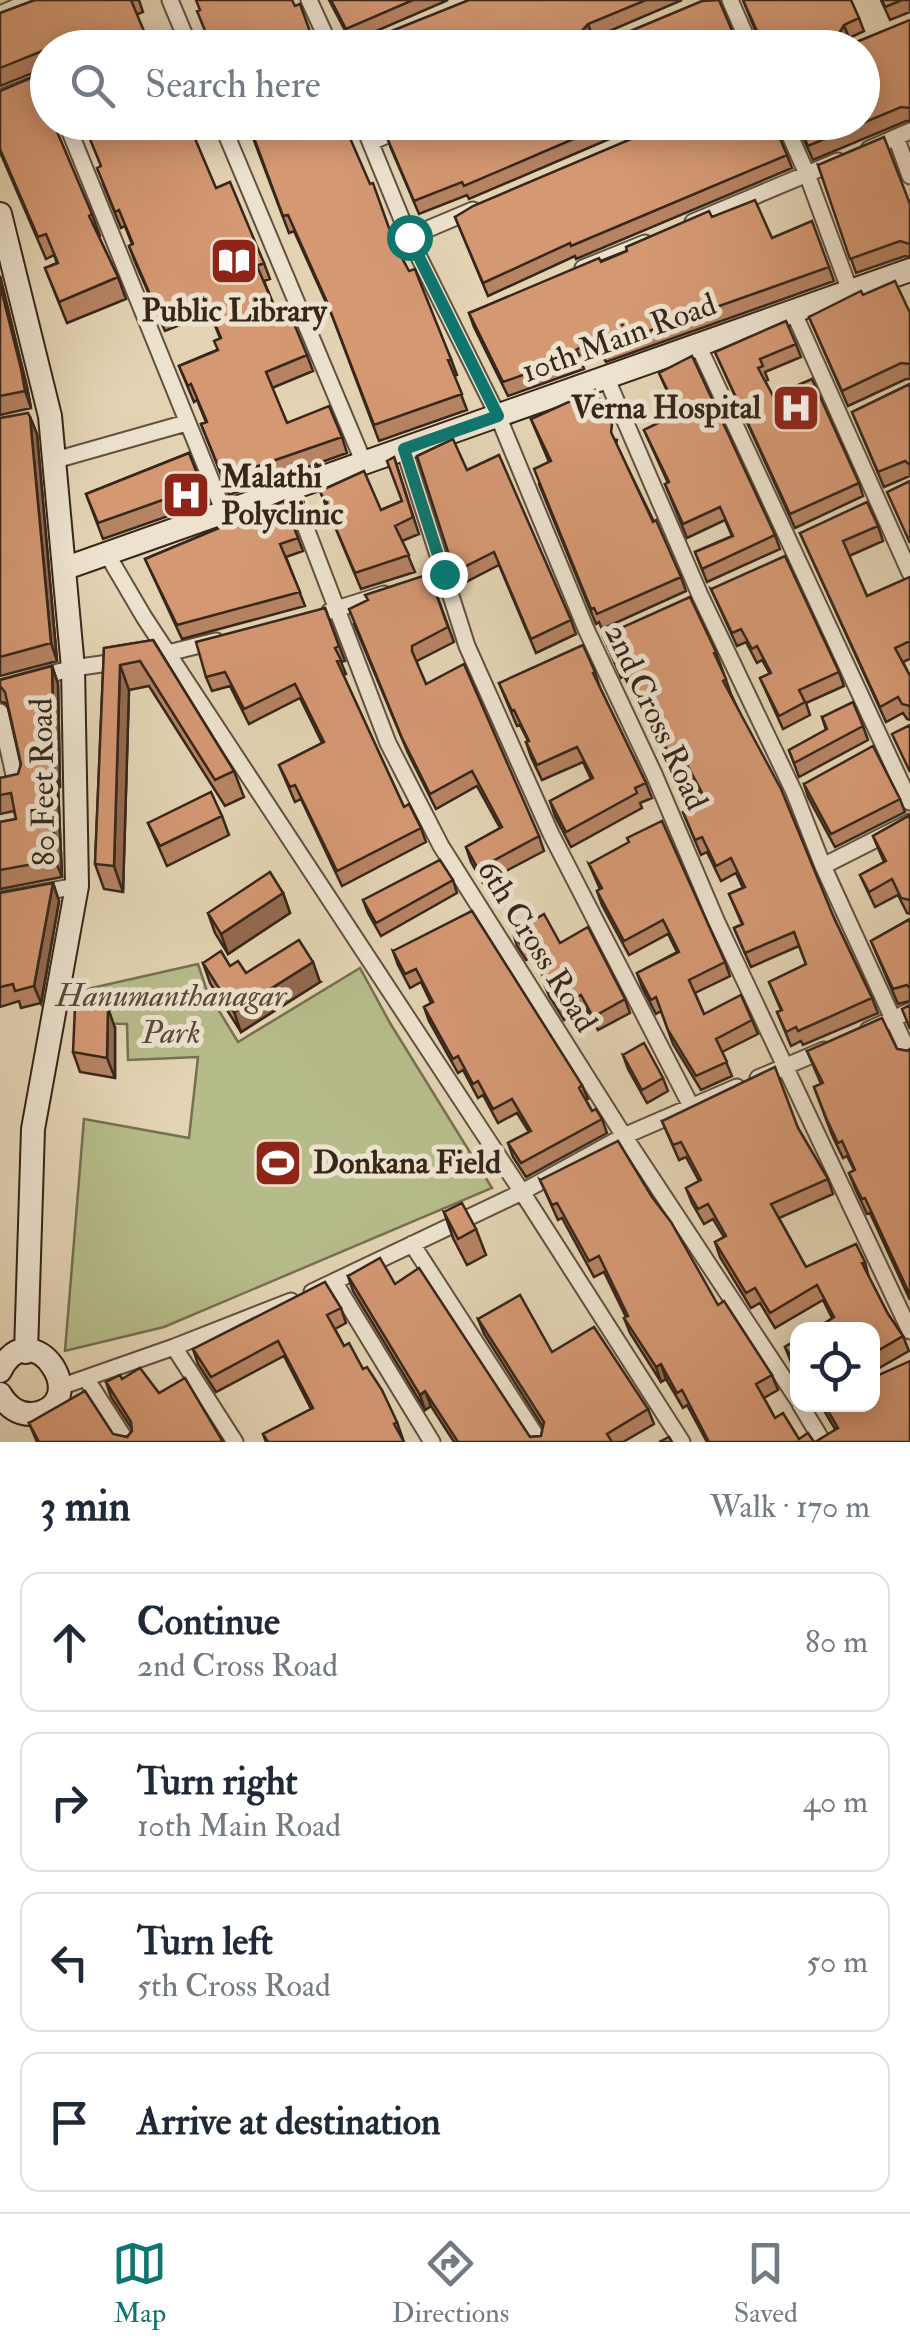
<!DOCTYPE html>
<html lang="en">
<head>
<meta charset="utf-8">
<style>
	body { margin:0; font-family:"IM FELL Double Pica",serif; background:#f2f2f3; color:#1f2937 }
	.controls { position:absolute; right:30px; bottom:30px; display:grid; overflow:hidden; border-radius:20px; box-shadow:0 5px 25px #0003 }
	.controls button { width:90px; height:90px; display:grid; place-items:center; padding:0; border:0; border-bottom:2px solid #e0e1e3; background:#fff; color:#1f2937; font:50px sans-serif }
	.stop { position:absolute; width:30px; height:30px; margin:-22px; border:8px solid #0f766e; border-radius:50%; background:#fff }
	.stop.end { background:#0f766e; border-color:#fff; box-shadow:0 2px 10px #0008 }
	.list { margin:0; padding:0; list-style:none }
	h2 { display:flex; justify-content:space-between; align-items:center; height:130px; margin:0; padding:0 40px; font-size:42px }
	h2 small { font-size:32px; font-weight:400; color:#747a83 }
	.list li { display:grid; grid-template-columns:65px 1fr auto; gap:30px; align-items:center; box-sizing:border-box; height:140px; margin:0 20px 20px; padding:0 20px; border:2px solid #e0e1e3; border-radius:20px }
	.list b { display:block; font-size:38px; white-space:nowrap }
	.list p { margin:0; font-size:32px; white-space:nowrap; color:#747a83 }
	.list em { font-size:32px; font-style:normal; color:#747a83 }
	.icon { flex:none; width:55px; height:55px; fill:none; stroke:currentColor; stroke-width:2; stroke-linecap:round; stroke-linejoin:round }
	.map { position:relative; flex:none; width:910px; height:1442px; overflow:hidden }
	.search { position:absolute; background:#fff; box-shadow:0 5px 25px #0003; left:30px; right:30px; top:30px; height:110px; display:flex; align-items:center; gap:25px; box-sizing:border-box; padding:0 35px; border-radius:55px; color:#747a83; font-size:38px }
	.sheet { height:770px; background:#fff }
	nav { display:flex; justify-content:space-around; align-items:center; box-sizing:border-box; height:140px; border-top:2px solid #e0e1e3; background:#fff; font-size:28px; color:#747a83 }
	nav a { display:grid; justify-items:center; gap:5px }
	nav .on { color:#0f766e }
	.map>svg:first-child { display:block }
	.green { fill:#b6bb8a; stroke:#767052; stroke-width:2.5 }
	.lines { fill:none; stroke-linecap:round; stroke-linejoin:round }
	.street-casing { stroke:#625140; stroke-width:19 }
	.secondary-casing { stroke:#37261a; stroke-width:26 }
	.street { stroke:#ede2ce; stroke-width:15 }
	.secondary { stroke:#ede2ce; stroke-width:22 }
	.wall { fill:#b68363; stroke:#37261a; stroke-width:2.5 }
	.shaded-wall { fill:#946a50; stroke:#37261a; stroke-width:2.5 }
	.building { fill:#d49873; stroke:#37261a; stroke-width:2.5 }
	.route { stroke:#0f766e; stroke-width:12 }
	.labels { text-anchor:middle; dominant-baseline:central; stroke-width:10; stroke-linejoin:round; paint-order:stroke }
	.poi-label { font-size:32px; font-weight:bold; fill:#37261a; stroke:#ede2ce; text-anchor:start }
	.street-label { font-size:32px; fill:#37261a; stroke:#ede2ce }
	.park-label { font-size:32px; font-style:italic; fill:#574b36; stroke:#ede2ce }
</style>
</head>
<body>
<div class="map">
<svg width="910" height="1442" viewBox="0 0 910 1442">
	<rect width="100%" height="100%" fill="#e3d3b3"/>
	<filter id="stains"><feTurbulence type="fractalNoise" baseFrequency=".002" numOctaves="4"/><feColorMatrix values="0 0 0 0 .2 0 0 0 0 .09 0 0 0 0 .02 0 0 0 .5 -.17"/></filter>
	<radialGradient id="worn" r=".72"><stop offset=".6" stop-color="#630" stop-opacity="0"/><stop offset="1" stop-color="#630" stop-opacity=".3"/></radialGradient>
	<path class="green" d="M198,964L207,991L238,1042L360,968L390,1023L492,1188L164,1327L65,1351L84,1119L189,1138L198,1057L128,1060L127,1024L81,1023L87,989Z"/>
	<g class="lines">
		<g class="street-casing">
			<path id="street" d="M170,0L190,48
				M309,0L331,48
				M730,0L751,48
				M0,14L32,0
				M0,98L48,79
				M66,122L224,512
				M221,122L364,463
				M362,122L409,237L498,416L586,629L654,774L716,920L910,1331
				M784,122L807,174L850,291
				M896,137L910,176
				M371,142L417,122
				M869,149L910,131
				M693,222L838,161
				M409,237L473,210
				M583,268L645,243
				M793,311L910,573
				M698,345L910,802
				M606,377L700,595L794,792L823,866L910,1056
				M404,449L467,646L551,834L691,1106
				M52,461L186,423
				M291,489L388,743L441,846L624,1136L798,1400
				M107,554L144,617L522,1192L682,1442
				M330,611L384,594
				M160,655L216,641
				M0,688L73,668L123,661
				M0,712L16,784L0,787
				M823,866L910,822
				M0,900L77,886
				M868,1030L910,1011
				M758,1078L824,1050
				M412,1244L540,1442
				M335,1283L432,1442
				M312,1292L522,1192L624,1136L737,1087
				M174,1347L235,1442
				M87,1380L127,1442
				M60,1387L174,1347L291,1301
				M800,1404L823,1442"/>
		</g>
		<g class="secondary-casing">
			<path id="secondary" d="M0,214L50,416L73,668L77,886L33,1129L26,1352
				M66,568L910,270
				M0,1371C32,1308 96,1405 33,1414C18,1415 7,1406 0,1394"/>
		</g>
		<use href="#street" class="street"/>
		<use href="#secondary" class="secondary"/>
	</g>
	<path class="wall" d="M35,0H139L143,12L48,48V67L0,86V13Z
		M329,0H448L351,42Z
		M469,0H682L593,38L588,44L590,46L736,40L744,46L752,45L756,32L743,0L859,18L864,31L849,38L845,44L847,46L910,20V121H906L813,160L796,122H862V48H355Z
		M881,0H910V12L890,20Z
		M0,91L92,214L100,236L99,237L118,277L126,299L67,323L45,268L57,263L54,255L46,259L0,152Z
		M247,122L396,246L451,359L457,375L454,376L467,410L379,441L333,318L294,231L289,233Z
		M408,122H649L469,199L467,195L419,214L390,146Z
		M787,155L792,168L576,259L575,256L488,296L455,217Z
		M818,165L910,204V257L905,256L856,273Z
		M101,167L216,188L264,263L270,279L264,281L277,313L307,355L313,371L272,388L287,423L342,437L347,453L229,495L201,424L206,422L197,400L194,402L179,366L217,350L220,338L210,313L165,331L135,262L129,246L132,244L125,226L121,228L103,184Z
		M712,217L772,238L829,267L834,281L606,362L601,353L582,363L584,369L508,396L474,327L469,313Z
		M0,276L27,387L31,408L0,415Z
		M863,295L910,313V379H906L848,406L809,317Z
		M796,344L801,357L765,372L768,380L765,381L773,396L859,483L863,496L795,528L715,352Z
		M659,373L775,535L780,549L707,582L695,552L732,536L725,520L687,538L665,484L668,483L644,430L677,413Z
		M910,384V476L884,487L852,412Z
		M30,417L37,434L57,661L0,676V418Z
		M531,419L617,440L616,444L681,577L686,591L602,629L599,622L596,624L539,484L549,462Z
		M189,453L208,502L103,539L86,494Z
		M394,457L419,534L402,541L415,572L361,589L320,491L381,510L402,501Z
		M467,470L571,620L576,634L536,653L499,565L462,584L448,552Z
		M284,501L303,551L286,557L305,606L182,639L145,559Z
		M878,526L883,541L849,556L867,596L910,577V659L903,662L910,676V720L907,719L903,713L886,722L800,533Z
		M429,574L454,642L417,661V664L426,684L539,836L544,851L483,883L471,862L466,847L500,828L477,786L436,809L408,753L354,624Z
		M711,589L839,672L844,686L806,703L810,715L783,729L760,678L770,674L762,660L757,663L746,642L737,646Z
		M325,608L345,661L341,662L346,674L343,675L404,807L421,828L426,842L342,886L301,799L295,802L279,765L322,743L300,698L249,724L230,686L212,691L206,677Z
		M603,636L716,652L731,694L834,918L872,998L878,1013L803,1045L801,1041L791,1046L777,1012L781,1010L769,982L806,964L799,946L751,967L734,928L742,924L729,894L743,888L736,873L721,881L707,852L701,855L683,812L704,801L692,780L682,784L643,706L641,707L624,676L621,678Z
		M153,640L234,771L244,797L225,806L149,686L129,690L123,892L104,889L95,864L104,648Z
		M52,666L58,684L60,787H58L62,877L0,889V822L16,819L14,811L0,814V778L18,774L21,764L7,704L0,701V680Z
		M595,672L600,688L646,783L652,798L640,803L642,808L571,847L555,816L550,801L591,779L583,762L542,780L531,757L526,742L528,741L520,725L517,726L499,683Z
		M822,717L863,726L868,740L799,777L789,750L826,730Z
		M804,784L900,799L905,812L835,847L808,797Z
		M910,815V914L907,913L898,895L875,907L860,875L884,862L873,836Z
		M222,816L229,835L167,866L148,823Z
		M589,864L725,962L730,976L695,993L704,1014L752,1020L758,1034L722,1052L732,1076L701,1090L673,1044L661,1011L656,1014L642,987L637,973L677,952L668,934L629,955L602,905L597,891L600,889Z
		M453,880L457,893L381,936L368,913L363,900Z
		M53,883L59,901L41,1003L21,1008L19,1001L0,1007V893Z
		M283,893L290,913L228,954L215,933L208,913Z
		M910,919V1001L898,1004L871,941Z
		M513,933L560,943L625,999L630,1013L598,1030L586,1009L564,1020L549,996L544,983L546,982L533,957L526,960L517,946Z
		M393,951L582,1085L588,1099L586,1100L592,1111L602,1119L607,1133L526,1177L513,1157L508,1143L529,1132L517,1113L498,1123L483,1095L478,1098L463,1070L458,1073L429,1021L424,1007L431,1003L421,982L410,988L398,965Z
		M203,963L230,966L246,973L320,982L241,1032L210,983Z
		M115,1028V1078L80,1072L73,1052Z
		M897,1049L908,1051L910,1049V1300L870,1213L867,1214L855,1188L849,1173L854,1170L847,1156L843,1158L832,1135L814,1087L821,1084L807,1051Z
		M623,1055L663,1078L668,1091L647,1103L628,1069Z
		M662,1121L798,1128L828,1179L833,1194L779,1218L806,1267L865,1262L869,1278L888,1314L903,1336L909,1351L872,1372V1330L832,1318L823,1300L775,1328L760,1303L751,1308L720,1257L715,1242L724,1237L713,1219L704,1224L692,1203L686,1188L699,1181L686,1157L679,1160Z
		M540,1180L718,1305L772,1375L778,1390L764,1398L775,1418L799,1439L814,1442H707L687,1405L683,1408L666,1379L661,1382L630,1333L624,1318L626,1317L604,1272L594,1277L562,1218L558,1220Z
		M444,1212L476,1229L486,1255L467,1265L453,1238Z
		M348,1276L395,1284L530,1437L541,1436L543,1427L484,1334L478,1319L552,1352L648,1409L654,1424L623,1442H454L431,1406L425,1410L353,1291Z
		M341,1308L346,1323L335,1329L344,1346L363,1369L397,1422L404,1442H266L263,1434L311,1409L284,1356L216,1392L198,1364L193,1349Z
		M798,1339V1373L791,1362L785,1347Z
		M122,1379L159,1393L223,1442H37L29,1423L127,1437L132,1431V1429L111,1397L106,1382Z
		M816,1404H872L835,1429L822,1407L818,1409Z"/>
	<path class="shaded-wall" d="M588,24L593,38L586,46L582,40L581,32Z
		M844,25L849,38L843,48L838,35Z
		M0,276L27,387L31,408L25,391L0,285Z
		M30,417L37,434L57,661L51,643Z
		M120,665L129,690L123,892L114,866Z
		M52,666L58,684L60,787L54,769Z
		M51,770L58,787L62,877L55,860Z
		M53,883L59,901L41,1003L34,986Z
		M283,893L290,913L228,954L221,934Z
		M313,962L320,982L241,1032L234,1012Z
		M108,1008L115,1028V1078L107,1058Z
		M661,1364L666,1379L661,1382L656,1367Z
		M425,1391L431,1406L425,1410L420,1395Z"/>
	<path class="building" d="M35,0H131L151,48L52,47L0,68V13Z
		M196,0H292L295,6L300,4L316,48H212L197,11L200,10Z
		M331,0H413L346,29Z
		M469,0H646L588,24L581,32L582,40L590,46L597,45L702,1L719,0L736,40L744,46L752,45L757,31L743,0H851L859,18L844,25L838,35L847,46L910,20V108L901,107L808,146L797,122H862V48H355L354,46Z
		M882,0H902L885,7Z
		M33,77L48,111V122H53L92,214L89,216L118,277L59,302L45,268L58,263L46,234L38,237L0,149V91Z
		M83,122H188L216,188L230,182L264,263L257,266L277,313L288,309L307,355L266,372L287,423L329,406L342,437L223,478L201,424L207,422L191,384L188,386L179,366L218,350L214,341L221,338L204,297L159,315L129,246L133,244L119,210L115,212L97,168L101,166Z
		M248,122H343L370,184L373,183L395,245L409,271L415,269L418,277L451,359L448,360L462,394L374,425L327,302L288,215L283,216Z
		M408,122H613L464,186L462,182L414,201L385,133Z
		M671,122H773L787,155L571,246L570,243L483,283L455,217L473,206Z
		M884,137L910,204V244L900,241L850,259L818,165Z
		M755,200L772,238L812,221L829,267L601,348L596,339L576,350L579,355L503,382L469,313L599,258L601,262L627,251L626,247L709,211L712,217Z
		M895,281L910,313V364L901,363L842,391L809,317L861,291L863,295Z
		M0,285L21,369L25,391L0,396Z
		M786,321L796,344L760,359L763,366L758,368L773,396L812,379L859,483L790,514L715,352Z
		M692,356L775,535L702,569L695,552L733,536L720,507L683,524L665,484L669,482L644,430L679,413L659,373Z
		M910,384V465L905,461L878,472L852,412Z
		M595,390L612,425L611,432L653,522L656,520L681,577L597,614L594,608L591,609L534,469L551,461L531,419Z
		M28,413L30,417L51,643L0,657V418Z
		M453,439L467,470L499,455L571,620L531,639L494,552L458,570L448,552L417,456Z
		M189,453L202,486L98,523L86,494Z
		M394,457L413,517L395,526L409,555L355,573L320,491L364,471L381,510L402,501L387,461Z
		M910,481V543L887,492Z
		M284,501L298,538L280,544L300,592L177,625L145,559Z
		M867,502L878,526L843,541L867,596L910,577V641L895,648L910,676V706L902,704L898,697L880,707L800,533Z
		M785,556L839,672L799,690L805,702L779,716L760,678L771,673L757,646L752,649L741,629L732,633L711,589Z
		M429,574L448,627L412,646V651L426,684L464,664L539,836L478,869L466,847L502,827L472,771L430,794L402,738L349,609L368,600L365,595Z
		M690,597L716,652L714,653L726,679L723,681L781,789L834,918L872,998L798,1031L796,1027L786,1032L777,1012L782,1010L769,982L806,964L794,932L745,953L734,928L743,924L729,894L745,887L731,858L716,866L702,837L695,840L683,812L706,800L687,765L677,770L638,691L635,692L619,662L616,663L603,636Z
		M325,608L339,646L335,648L341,660L337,661L404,807L409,804L421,828L337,871L295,785L290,787L279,765L324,742L295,684L244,709L225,672L206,677L196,642Z
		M153,640L234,771L215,780L140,661L120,665L114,866L95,864L104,648Z
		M583,645L595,672L593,673L646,783L635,788L637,793L566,832L550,801L593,778L577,747L537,765L526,742L529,741L514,710L512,711L499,683Z
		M52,666L54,769L51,770L55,860L0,870V822L16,819L11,793L0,795V778L18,774L21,764L5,692L0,686V680Z
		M853,702L863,726L794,763L789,750L827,729L822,717Z
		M910,725V772L892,734Z
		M873,746L900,799L831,834L804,784Z
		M211,792L222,816L160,846L148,823Z
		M910,815V900L901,898L892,879L869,892L860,875L886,861L873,836Z
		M662,821L725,962L689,980L704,1014L741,995L752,1020L716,1039L727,1062L696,1076L668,1030L656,997L651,1000L637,973L679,952L663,920L624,941L597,891L602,888L589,864L629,842L627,838Z
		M440,860L453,880L376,923L363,900Z
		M270,872L283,893L221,934L208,913Z
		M53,883L34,986L15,991L13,984L0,987V893Z
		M472,911L582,1085L579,1088L592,1111L596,1109L602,1119L521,1163L508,1143L531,1131L512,1099L493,1109L478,1081L473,1084L458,1056L453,1059L424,1007L433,1002L416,969L405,974L393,951Z
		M544,914L560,943L588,927L625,999L593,1017L581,995L559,1006L544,983L548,981L528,944L522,947L513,933Z
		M910,919V988L907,985L893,989L871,941Z
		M299,940L313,962L234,1012L203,963L221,951L230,966L238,961L246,973Z
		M910,1005V1029L902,1009Z
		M75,1007L108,1008L107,1058L73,1052Z
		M882,1018L897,1049L908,1051L910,1049V1295L865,1198L862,1199L849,1173L855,1170L842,1141L838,1143L827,1120L814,1087L823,1083L807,1051Z
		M644,1043L663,1078L642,1090L623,1055Z
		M775,1067L798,1128L828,1179L771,1204L806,1267L856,1244L865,1262L862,1263L888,1314L903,1336L872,1354V1330H814L834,1317L817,1285L770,1313L755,1288L746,1293L715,1242L726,1236L708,1204L698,1209L686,1188L701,1180L681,1142L673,1145L662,1121Z
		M618,1141L652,1197L671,1222L718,1305L724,1301L772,1375L756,1384L775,1418L783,1413L799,1439L808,1433L814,1442H709L682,1390L677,1393L661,1364L656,1367L624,1318L628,1316L599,1256L589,1261L557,1203L552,1205L540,1180Z
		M462,1203L476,1229L458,1239L444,1212Z
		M380,1258L395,1284L419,1268L530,1437L541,1436L544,1422L478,1319L520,1295L552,1352L594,1327L648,1409L607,1434L612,1442H458L425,1391L420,1395L348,1276Z
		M325,1282L341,1308L327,1315L344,1346L349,1343L363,1369L367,1367L382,1390L397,1422L394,1424L404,1442H268L263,1434L313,1408L278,1341L211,1377L193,1349Z
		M798,1339V1367L785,1347Z
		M910,1361V1442H815L838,1428L824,1404H872V1378Z
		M140,1368L159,1393L185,1378L223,1442H39L29,1423L85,1391L113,1434L127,1437L132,1431L131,1422L106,1382L120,1375L122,1379Z
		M669,1437L672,1442H659Z"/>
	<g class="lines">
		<path class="route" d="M409,237L498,416L404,449L444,574"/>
	</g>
	<defs>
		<g id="library-square" transform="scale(2.5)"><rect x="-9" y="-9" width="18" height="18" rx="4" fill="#8f2418" stroke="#ede2ce"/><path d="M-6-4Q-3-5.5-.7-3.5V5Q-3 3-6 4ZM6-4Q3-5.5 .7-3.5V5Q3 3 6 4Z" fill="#fff"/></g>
		<g id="hospital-square" transform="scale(2.5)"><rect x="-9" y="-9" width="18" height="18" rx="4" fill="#8f2418" stroke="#ede2ce"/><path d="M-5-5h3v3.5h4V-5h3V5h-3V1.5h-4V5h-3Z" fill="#fff"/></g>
		<g id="stadium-square" transform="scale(2.5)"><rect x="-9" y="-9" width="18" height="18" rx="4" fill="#8f2418" stroke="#ede2ce"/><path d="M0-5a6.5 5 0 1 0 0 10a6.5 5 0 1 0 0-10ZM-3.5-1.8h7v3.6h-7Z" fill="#fff"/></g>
	</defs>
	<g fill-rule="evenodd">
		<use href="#library-square" x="234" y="261"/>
		<use href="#hospital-square" x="796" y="408"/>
		<use href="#hospital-square" x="186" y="495"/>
		<use href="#stadium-square" x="278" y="1163"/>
	</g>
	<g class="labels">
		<g class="poi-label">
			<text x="234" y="311" text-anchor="middle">Public Library</text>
			<text x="761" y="408" text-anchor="end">Verna Hospital</text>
			<text x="221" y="477">Malathi<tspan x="221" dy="37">Polyclinic</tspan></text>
			<text x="313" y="1163">Donkana Field</text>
		</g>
		<g class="street-label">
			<text transform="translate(619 338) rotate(-20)">10th Main Road</text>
			<text transform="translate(656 717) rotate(65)">2nd Cross Road</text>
			<text transform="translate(43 782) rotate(-91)">80 Feet Road</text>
			<text transform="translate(537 946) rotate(58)">6th Cross Road</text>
		</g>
		<g class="park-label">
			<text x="171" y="996">Hanumanthanagar<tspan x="171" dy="37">Park</tspan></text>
		</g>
	</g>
	<rect width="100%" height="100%" filter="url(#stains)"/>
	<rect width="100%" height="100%" fill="url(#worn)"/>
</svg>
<div class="controls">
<button><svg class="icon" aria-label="locate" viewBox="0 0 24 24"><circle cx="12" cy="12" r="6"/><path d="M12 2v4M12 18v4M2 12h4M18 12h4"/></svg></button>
</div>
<div class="stop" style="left:409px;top:237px"></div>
<div class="stop end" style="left:444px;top:574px"></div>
<div class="search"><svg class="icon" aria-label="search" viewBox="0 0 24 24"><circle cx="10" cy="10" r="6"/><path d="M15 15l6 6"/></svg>Search here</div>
</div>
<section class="sheet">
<h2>3 min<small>Walk · 170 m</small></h2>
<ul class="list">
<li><svg class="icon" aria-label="ahead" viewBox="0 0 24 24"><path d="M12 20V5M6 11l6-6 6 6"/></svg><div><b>Continue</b><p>2nd Cross Road</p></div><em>80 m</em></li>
<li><svg class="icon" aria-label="right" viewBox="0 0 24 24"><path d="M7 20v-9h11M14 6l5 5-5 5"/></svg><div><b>Turn right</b><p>10th Main Road</p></div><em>40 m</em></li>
<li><svg class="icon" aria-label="left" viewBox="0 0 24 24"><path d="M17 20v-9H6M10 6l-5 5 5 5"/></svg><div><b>Turn left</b><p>5th Cross Road</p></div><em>50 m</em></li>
<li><svg class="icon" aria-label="arrive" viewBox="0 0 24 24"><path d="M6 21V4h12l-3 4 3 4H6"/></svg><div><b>Arrive at destination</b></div></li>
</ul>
</section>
<nav>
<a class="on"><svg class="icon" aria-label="map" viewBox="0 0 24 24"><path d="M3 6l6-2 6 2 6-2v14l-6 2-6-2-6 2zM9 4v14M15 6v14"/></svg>Map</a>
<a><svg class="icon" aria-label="directions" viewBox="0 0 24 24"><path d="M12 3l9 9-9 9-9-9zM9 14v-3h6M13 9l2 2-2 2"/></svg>Directions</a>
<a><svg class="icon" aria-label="saved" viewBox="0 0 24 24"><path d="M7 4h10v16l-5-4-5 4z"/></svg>Saved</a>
</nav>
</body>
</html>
